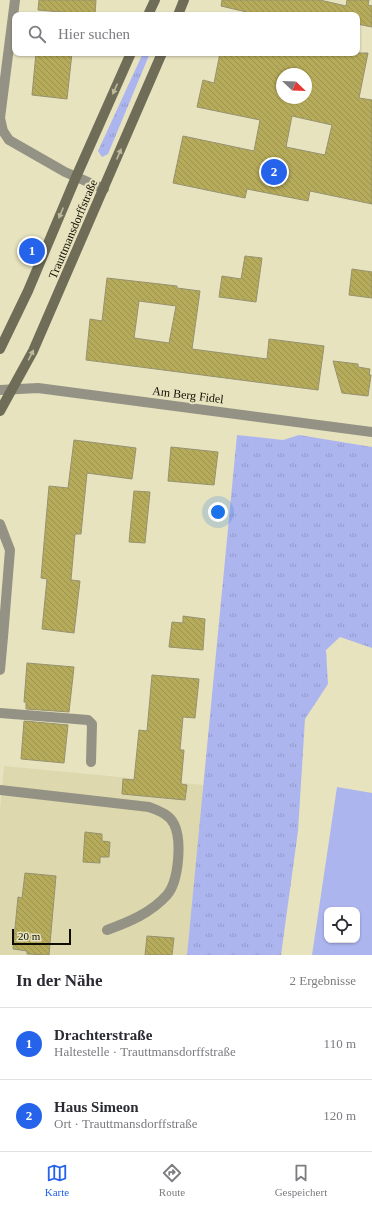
<!DOCTYPE html>
<html lang="de">
<head>
<meta charset="utf-8">
<style>
	body { margin:0; font-family:Georgia,serif; background:#f7f7f7; color:#2b2b33 }
	.controls { position:absolute; right:12px; bottom:12px; display:grid; overflow:hidden; border-radius:8px; box-shadow:0 1px 3px #0004 }
	.controls button { width:36px; height:36px; display:grid; place-items:center; padding:0; border:0; border-bottom:1px solid #e1e1e2; background:#fff; color:#2b2b33; font:20px sans-serif }
	.compass { position:absolute; left:276px; top:68px; width:36px; height:36px; border-radius:50%; background:#fff; box-shadow:0 1px 3px #0004; rotate:113deg }
	.scale { position:absolute; left:12px; bottom:10px; width:59px; box-sizing:border-box; padding-left:4px; border:2px solid #100e03; border-top:0; font-size:11px; line-height:14px; white-space:nowrap; color:#100e03; -webkit-text-stroke:3px #e7e3bf; paint-order:stroke }
	.you { position:absolute; left:218px; top:512px; width:14px; height:14px; margin:-10px; border:3px solid #fff; border-radius:50%; background:#1a73e8; box-shadow:0 0 0 6px #1a73e833 }
	.badge { display:grid; place-items:center; width:26px; height:26px; border-radius:50%; background:#2563eb; color:#fff; font-size:13px; font-weight:700 }
	.pin { position:absolute; translate:-50% -50%; border:2px solid #fff; box-shadow:0 1px 4px #0006 }
	.list { margin:0; padding:0; list-style:none }
	h2 { display:flex; justify-content:space-between; align-items:center; height:52px; margin:0; padding:0 16px; font-size:17px }
	h2 small { font-size:13px; font-weight:400; color:#7c7c81 }
	.list li { display:grid; grid-template-columns:26px 1fr auto; gap:12px; align-items:center; box-sizing:border-box; height:72px; padding:0 16px; border-top:1px solid #e1e1e2 }
	.list b { display:block; font-size:15px; white-space:nowrap }
	.list p { margin:0; font-size:13px; white-space:nowrap; color:#7c7c81 }
	.list em { font-size:13px; font-style:normal; color:#7c7c81 }
	.icon { flex:none; width:22px; height:22px; fill:none; stroke:currentColor; stroke-width:2; stroke-linecap:round; stroke-linejoin:round }
	.map { position:relative; flex:none; width:372px; height:955px; overflow:hidden }
	.search { position:absolute; background:#fff; box-shadow:0 1px 3px #0004; left:12px; right:12px; top:12px; height:44px; display:flex; align-items:center; gap:10px; box-sizing:border-box; padding:0 14px; border-radius:8px; color:#7c7c81; font-size:15px }
	.sheet { height:196px; background:#fff }
	nav { display:flex; justify-content:space-around; align-items:center; box-sizing:border-box; height:56px; border-top:1px solid #e1e1e2; background:#fff; font-size:11px; color:#7c7c81 }
	nav a { display:grid; justify-items:center; gap:2px }
	nav .on { color:#2563eb }
	.map>svg:first-child { display:block }
	.built { fill:#ddd8ad }
	.grass { fill:url(#grass-tufts) }
	.pitch { fill:#adb5ee; fill-rule:evenodd }
	.building { fill:url(#building-back-hatch); stroke:#969270; fill-rule:evenodd }
	.lines { fill:none; stroke-linecap:round; stroke-linejoin:round }
	.lane { stroke:#949284; stroke-width:10 }
	.street { stroke:#949284; stroke-width:10 }
	.secondary { stroke:#6f6d57; stroke-width:10 }
	.oneway { fill:#bdba9b }
	.labels { text-anchor:middle; dominant-baseline:central; stroke-width:4; stroke-linejoin:round; paint-order:stroke }
	.street-label { font-size:12px; fill:#100e03; stroke:#e7e3bf }
</style>
</head>
<body>
<div class="map">
<svg width="372" height="955" viewBox="0 0 372 955">
	<defs>
		<pattern id="grass-tufts" width="24" height="20" patternUnits="userSpaceOnUse"><rect width="24" height="20" fill="#adb5ee"/><path d="M3 7l-1-3M5 7V3M7 7l1-3M15 17l-1-3M17 17v-4M19 17l1-3" fill="none" stroke="#949aca"/></pattern>
		<pattern id="building-back-hatch" width="6" height="6" patternUnits="userSpaceOnUse"><rect width="6" height="6" fill="#b6ab5a"/><path d="M-1 5l2 2M0 0l6 6M5-1l2 2" fill="none" stroke="#9b924d"/></pattern>
	</defs>
	<rect width="100%" height="100%" fill="#e7e3bf"/>
	<path class="built" d="M4,766L204,785L187,955H0V810Z"/>
	<path class="grass" d="M143,53H150L108,154L102,157L98,151Z
		M237,435L283,440L299,435L372,447V648L340,637L326,650L328,684L305,719L298,831L281,955H187Z"/>
	<path class="pitch" d="M337,787L372,793V955H312ZM327,910H357V940H327Z"/>
	<path class="building" d="M39,0H96L95,15L38,10Z
		M222,0H320L346,6L347,0H369L368,5L372,6V27L357,24V15H259L221,6Z
		M36,53H72L67,99L32,95Z
		M220,53H368L359,98L372,100V204L310,191L308,201L247,189L245,198L173,183L183,136L254,151L260,120L197,107L203,80L214,83ZM282,74H306V98H282ZM292,116L332,125L325,155L286,147Z
		M245,256L262,258L256,302L219,297L222,276L241,279Z
		M352,269L372,272V298L349,295Z
		M107,278L177,286V288L200,291L192,349L267,359L269,339L324,346L318,390L86,360L90,319L102,321ZM139,301L176,306L169,343L134,338Z
		M333,361L358,364V367L370,369L369,375H371L368,396L342,393Z
		M74,440L136,448L132,479L87,473L81,534H75L71,580L80,581L74,633L42,629L47,579L41,578L49,486L68,488Z
		M171,447L218,452L214,485L168,481Z
		M134,491L150,492L145,543L129,542Z
		M183,616L205,619L203,650L169,647L172,622L183,623Z
		M27,663L74,667L69,712L26,709V702H24Z
		M152,675L199,679L195,718L183,717L180,750H184L181,784L187,785L185,800L122,794L123,779L134,780L139,730L147,731Z
		M24,721L68,725L64,763L21,759Z
		M85,832L102,834V841L110,842L109,857H100V863L83,862Z
		M25,873L56,876L49,955L27,954V951L13,949L18,897L22,898Z
		M147,936L174,938L172,955H145Z"/>
	<g class="lines">
		<path class="lane" d="M0,713L88,720L92,724L91,762
			M0,790L149,807C159,811 169,814 174,824C182,840 179,881 167,895C151,913 129,922 107,930"/>
		<path class="street" d="M15,0L0,118L3,131L9,140L65,172L104,189
			M0,390L38,388L372,432
			M0,524L10,550L3,637
			M0,635L3,637L0,670"/>
		<path class="secondary" d="M148,15L155,0
			M178,15L184,0
			M0,349L28,291L76,177L131,53
			M0,411L33,351L162,53"/>
	</g>
	<defs><path id="oneway-solid" d="M-6-.8H1V-3.2L6.5 0L1 3.2V.8H-6Z"/></defs>
	<g class="oneway">
		<use href="#oneway-solid" transform="translate(115 89) rotate(114)"/>
		<use href="#oneway-solid" transform="translate(119 154) rotate(-67)"/>
		<use href="#oneway-solid" transform="translate(61 213) rotate(113)"/>
		<use href="#oneway-solid" transform="translate(31 355) rotate(-63)"/>
	</g>
	<g class="labels">
		<g class="street-label">
			<text transform="translate(73 229) rotate(-67)">Trauttmansdorffstraße</text>
			<text transform="translate(188 395) rotate(7)">Am Berg Fidel</text>
		</g>
	</g>
</svg>
<div class="controls">
<button><svg class="icon" aria-label="locate" viewBox="0 0 24 24"><circle cx="12" cy="12" r="6"/><path d="M12 2v4M12 18v4M2 12h4M18 12h4"/></svg></button>
</div>
<svg class="compass" viewBox="-18 -18 36 36"><path d="M0-13l5 13h-10z" fill="#e53935"/><path d="M0 13l5-13h-10z" fill="#7c7c81"/></svg>
<div class="scale">20 m</div>
<div class="you"></div>
<div class="pin badge" style="left:32px;top:251px">1</div>
<div class="pin badge" style="left:274px;top:172px">2</div>
<div class="search"><svg class="icon" aria-label="search" viewBox="0 0 24 24"><circle cx="10" cy="10" r="6"/><path d="M15 15l6 6"/></svg>Hier suchen</div>
</div>
<section class="sheet">
<h2>In der Nähe<small>2 Ergebnisse</small></h2>
<ul class="list">
<li><span class="badge">1</span><div><b>Drachterstraße</b><p>Haltestelle · Trauttmansdorffstraße</p></div><em>110 m</em></li>
<li><span class="badge">2</span><div><b>Haus Simeon</b><p>Ort · Trauttmansdorffstraße</p></div><em>120 m</em></li>
</ul>
</section>
<nav>
<a class="on"><svg class="icon" aria-label="map" viewBox="0 0 24 24"><path d="M3 6l6-2 6 2 6-2v14l-6 2-6-2-6 2zM9 4v14M15 6v14"/></svg>Karte</a>
<a><svg class="icon" aria-label="directions" viewBox="0 0 24 24"><path d="M12 3l9 9-9 9-9-9zM9 14v-3h6M13 9l2 2-2 2"/></svg>Route</a>
<a><svg class="icon" aria-label="saved" viewBox="0 0 24 24"><path d="M7 4h10v16l-5-4-5 4z"/></svg>Gespeichert</a>
</nav>
</body>
</html>
